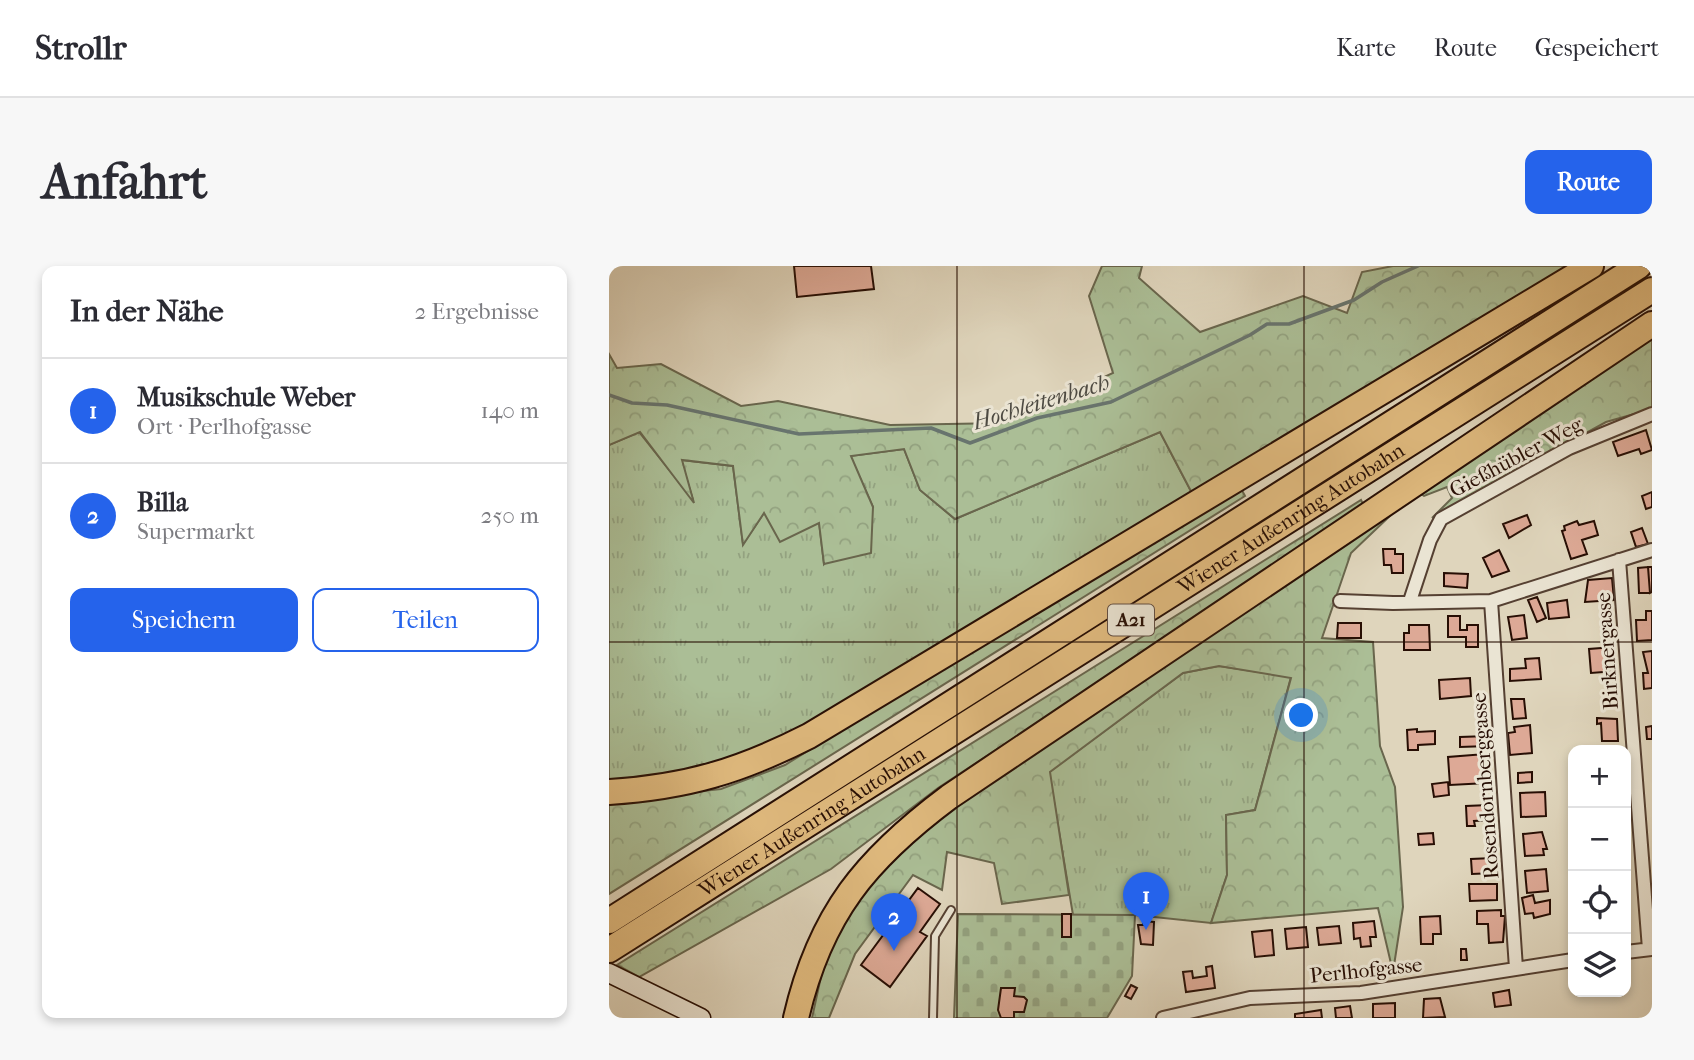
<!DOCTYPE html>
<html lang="de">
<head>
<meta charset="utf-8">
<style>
	body { margin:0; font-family:"IM FELL French Canon",serif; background:#f7f7f7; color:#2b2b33 }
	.controls { position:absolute; right:21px; bottom:21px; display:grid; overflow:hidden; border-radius:14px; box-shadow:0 4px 10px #0003 }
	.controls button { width:63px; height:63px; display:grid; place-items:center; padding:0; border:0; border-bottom:2px solid #e1e1e2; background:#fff; color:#2b2b33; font:35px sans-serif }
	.you { position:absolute; left:693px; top:450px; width:24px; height:24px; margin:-18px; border:5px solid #fff; border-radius:50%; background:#1a73e8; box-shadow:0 0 0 10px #1a73e833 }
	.badge { display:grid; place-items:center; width:46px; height:46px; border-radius:50%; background:#2563eb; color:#fff; font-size:23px; font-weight:700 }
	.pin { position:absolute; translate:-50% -58px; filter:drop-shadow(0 2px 4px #0008) }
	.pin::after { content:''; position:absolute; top:37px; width:24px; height:21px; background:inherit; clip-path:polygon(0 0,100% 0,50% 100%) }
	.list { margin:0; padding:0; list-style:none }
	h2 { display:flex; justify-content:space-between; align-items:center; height:91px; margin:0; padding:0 28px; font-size:30px }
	h2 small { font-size:23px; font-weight:400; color:#7c7c81 }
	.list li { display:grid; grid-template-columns:46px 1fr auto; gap:21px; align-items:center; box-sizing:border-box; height:105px; padding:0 28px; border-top:2px solid #e1e1e2 }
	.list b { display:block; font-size:26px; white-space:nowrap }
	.list p { margin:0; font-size:23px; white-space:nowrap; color:#7c7c81 }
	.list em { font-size:23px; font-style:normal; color:#7c7c81 }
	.actions { display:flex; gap:14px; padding:21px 28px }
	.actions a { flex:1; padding:16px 0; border:2px solid #2563eb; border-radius:14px; text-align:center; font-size:24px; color:#2563eb }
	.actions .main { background:#2563eb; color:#fff }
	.icon { flex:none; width:38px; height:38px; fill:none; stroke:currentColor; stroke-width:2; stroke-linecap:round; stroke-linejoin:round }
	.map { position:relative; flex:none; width:1043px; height:752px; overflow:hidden; border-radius:14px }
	header { display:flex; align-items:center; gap:42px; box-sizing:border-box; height:98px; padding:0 35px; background:#fff; border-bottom:2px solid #e1e1e2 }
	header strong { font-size:33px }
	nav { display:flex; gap:38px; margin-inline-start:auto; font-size:24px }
	.intro { display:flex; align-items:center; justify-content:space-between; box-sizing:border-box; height:168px; padding:0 42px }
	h1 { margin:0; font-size:49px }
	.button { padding:18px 32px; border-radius:14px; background:#2563eb; color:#fff; font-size:24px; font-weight:700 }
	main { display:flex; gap:42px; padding:0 42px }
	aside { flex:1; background:#fff; border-radius:14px; box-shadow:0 4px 10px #0003 }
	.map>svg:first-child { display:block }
	.grass { fill:url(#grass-tufts); stroke:#69664d; stroke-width:2 }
	.forest { fill:url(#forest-crowns); stroke:#69664d; stroke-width:2 }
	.cemetery { fill:url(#cemetery-stones); stroke:#69664d; stroke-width:2 }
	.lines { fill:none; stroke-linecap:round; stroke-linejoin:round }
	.stream { stroke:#68746e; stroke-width:3.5 }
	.building { fill:#dda996; stroke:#270e04; stroke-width:2 }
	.service-casing { stroke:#554032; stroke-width:10 }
	.minor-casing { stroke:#554032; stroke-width:16 }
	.secondary-casing { stroke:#270e04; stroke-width:21 }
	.motorway-casing { stroke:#270e04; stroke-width:28 }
	.service { stroke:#eae4d3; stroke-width:6 }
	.minor { stroke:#eae4d3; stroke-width:12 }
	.secondary { stroke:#eae4d3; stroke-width:18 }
	.motorway { stroke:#e0ba7e; stroke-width:24 }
	.grid { fill:none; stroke:#270e04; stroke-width:2; stroke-opacity:0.55 }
	.labels { text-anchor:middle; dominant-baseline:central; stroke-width:6; stroke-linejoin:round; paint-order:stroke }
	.shield { fill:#eae4d3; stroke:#624e42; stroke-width:2 }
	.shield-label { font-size:19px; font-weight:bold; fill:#270e04 }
	.street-label { font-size:21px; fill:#270e04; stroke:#eae4d3 }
	.water-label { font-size:23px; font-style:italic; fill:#4d4a42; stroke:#eae4d3 }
</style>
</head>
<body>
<header>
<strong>Strollr</strong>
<nav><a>Karte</a><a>Route</a><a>Gespeichert</a></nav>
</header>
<div class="intro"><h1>Anfahrt</h1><a class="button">Route</a></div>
<main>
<aside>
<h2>In der Nähe<small>2 Ergebnisse</small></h2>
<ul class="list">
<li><span class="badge">1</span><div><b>Musikschule Weber</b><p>Ort · Perlhofgasse</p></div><em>140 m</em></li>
<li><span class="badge">2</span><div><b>Billa</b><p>Supermarkt</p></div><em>250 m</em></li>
</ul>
<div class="actions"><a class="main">Speichern</a><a>Teilen</a></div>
</aside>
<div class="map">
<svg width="1043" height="752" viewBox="0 0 1043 752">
	<defs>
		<pattern id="grass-tufts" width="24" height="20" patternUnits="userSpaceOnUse" patternTransform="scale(1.75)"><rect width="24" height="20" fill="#abbe96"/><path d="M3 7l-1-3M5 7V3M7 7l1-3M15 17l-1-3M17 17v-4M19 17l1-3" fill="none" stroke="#93a280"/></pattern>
		<pattern id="forest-crowns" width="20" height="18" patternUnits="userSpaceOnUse" patternTransform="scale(1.75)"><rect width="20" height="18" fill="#abbe96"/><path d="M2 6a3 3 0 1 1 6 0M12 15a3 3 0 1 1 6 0" fill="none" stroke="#93a280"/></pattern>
		<pattern id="cemetery-stones" width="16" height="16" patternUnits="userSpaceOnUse" patternTransform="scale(1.75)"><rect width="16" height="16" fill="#abbe96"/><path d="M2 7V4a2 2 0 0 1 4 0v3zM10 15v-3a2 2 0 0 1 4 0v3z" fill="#93a280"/></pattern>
	</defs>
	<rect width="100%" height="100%" fill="#dfd5bc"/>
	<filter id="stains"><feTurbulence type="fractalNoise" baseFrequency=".00286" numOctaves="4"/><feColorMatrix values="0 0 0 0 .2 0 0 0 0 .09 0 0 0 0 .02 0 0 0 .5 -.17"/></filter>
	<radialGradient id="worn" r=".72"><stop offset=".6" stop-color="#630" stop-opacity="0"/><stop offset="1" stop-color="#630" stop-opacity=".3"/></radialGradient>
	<path class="grass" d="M30,166L84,234L72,194L124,200L134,278L155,247L210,256L215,298L264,241L241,190L295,183L311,224L346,253L551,166L584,229L200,456L126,494L55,508L0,514V179Z
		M610,400L682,411L646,544L617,549L618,609L602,657L526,649H464L440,506L574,407Z"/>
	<path class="forest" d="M493,0H533L530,12L591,66L694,30L738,47L753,6L784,0H964L584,229L551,166L346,253L311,224L295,183L242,190L264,241L262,287L215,298L210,257L171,276L155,247L134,279L124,200L73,194L85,237L31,166L0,179V88L8,102L52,98L132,140L169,135L281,159L396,157L504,107L480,30Z
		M1043,67V143L997,156L823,252L843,232L838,221L815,230L809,226Z
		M630,219L636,230L0,628V535L112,523L176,499Z
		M752,234L756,242L329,522L222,603L30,711L8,699Z
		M784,247L742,287L713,372L764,376L771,480L786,521L794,641L784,706L769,642L602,657L618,609L617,549L646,544L682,412L610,400L574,407L441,506L460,629L393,638L385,597L338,586L333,624L304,609L246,688L220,752H203L215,697L241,645L281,594L355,530Z"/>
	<path class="cemetery" d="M349,648L526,649L523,710L498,752H345Z"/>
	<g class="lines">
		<path class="stream" d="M0,129L23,137L58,139L190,168L322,162L361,177L428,152L502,136L641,69L658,58H680L745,34L773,16L809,0"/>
	</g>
	<path class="building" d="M185,0H262L265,23L188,31Z
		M1037,164L1043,184L1032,188L1030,183L1009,190L1004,176Z
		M1043,226V241L1037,243L1033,230Z
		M918,249L922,259L900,272L894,258Z
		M968,255L970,259L985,255L989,269L973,274L978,288L962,293L953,265L956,264L955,260Z
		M1033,262L1039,278L1027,281L1022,266Z
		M774,283H786V288H794V307H783L782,299H775Z
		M890,284L900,305L883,311L874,292Z
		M1039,301H1043V326L1041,327Z
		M1039,301L1041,327H1030L1029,302Z
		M835,307L859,308L858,322L835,320Z
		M1003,312L1005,334L976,336L979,314Z
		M928,331L937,352L928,356L919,334Z
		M958,334L960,351L940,353L938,337Z
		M1037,345H1043V374L1028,375L1027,354H1037Z
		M915,349L918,372L903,374L899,351Z
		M839,350H851V364H858V359H869V381H857V371H839Z
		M729,357H752V372H728Z
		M800,359H820L821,384H795V367H800Z
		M1005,381L1007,405L982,407L980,383Z
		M1043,385V422L1035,423L1034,407H1039L1034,386Z
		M930,392L932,413L901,415V403L917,402L916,393Z
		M861,412L862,430L831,433L830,414Z
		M902,433H915L917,452L904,453Z
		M988,452L1008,453L1009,475H993L992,457L988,458Z
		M921,459L923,487L901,489L899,467L906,466L905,461Z
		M1043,460V473H1038L1037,461Z
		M808,463V466L826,465V478L809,479V484H799L798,464Z
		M879,470V480L851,481V471Z
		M876,488L878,517L841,519L839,491Z
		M923,506V516L909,517V507Z
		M839,516L840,529L825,531L823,518Z
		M936,526L937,550L912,551L911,527Z
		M880,539L881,554L865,555L866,560H858L857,540Z
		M933,566L938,583H934L935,589L916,590L914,568Z
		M824,567L825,578L810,579L809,568Z
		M884,592L885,607L863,608L862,593Z
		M937,603L939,625L918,627L916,605Z
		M860,618H888V634L861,635Z
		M309,622L331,638L311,666L318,670L281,721L252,699Z
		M924,629L926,637L941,634V648L925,652L924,647L916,648L913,632Z
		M892,644V650H896L894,676L880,677L879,658H868V645Z
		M453,648H462V671H453Z
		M831,650L832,668H824V678H812L811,651Z
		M534,655L545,656L544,679L532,678L529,659H534Z
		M765,655L767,671H761L762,680L752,681L751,672L745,673L744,657Z
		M730,660L732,677L710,679L708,662Z
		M697,661L699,681L678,683L676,663Z
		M663,664L665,689L646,691L643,666Z
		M852,683H857L858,694H852Z
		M603,700L606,722L577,726L574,706L583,705L584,712L598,710L597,701Z
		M522,719L528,722L522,733L516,730Z
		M392,722H406L405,730L415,731L418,734L415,746H405V752H392L389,744Z
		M900,724L902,739L886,741L884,727Z
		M984,726H999V730H984Z
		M831,732L836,751L814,752L815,733Z
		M786,737V752H764V738Z
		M741,740L743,752H727L726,742Z
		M712,744L713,752H686V748Z"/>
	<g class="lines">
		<g class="service-casing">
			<path id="service" d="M324,752L326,670L342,644"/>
		</g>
		<g class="minor-casing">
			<path id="minor" d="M1010,294L1040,683
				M731,335L784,337L882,335L1043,284
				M801,335L821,274L832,253L960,182L1043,148
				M882,335L907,702
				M1017,686L1043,683
				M554,752L641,732L752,727L964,694"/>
		</g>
		<g class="secondary-casing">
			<path id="secondary" d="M0,707L92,752"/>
		</g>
		<g class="motorway-casing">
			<g id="motorway">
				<path d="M0,526C78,521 131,505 200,470L982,0"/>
				<path d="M0,655L1030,0"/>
				<path id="s1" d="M0,684L1043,24"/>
				<path d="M187,752C211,648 257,593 340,531L1043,58"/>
			</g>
		</g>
		<use href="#service" class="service"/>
		<use href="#minor" class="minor"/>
		<use href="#secondary" class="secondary"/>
		<use href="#motorway" class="motorway"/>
	</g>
	<path class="grid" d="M348,0V752M695,0V752M0,376H1043"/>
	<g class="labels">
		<rect class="shield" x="499" y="338.5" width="46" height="31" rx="5"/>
		<g class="shield-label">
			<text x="522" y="354">A21</text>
		</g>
		<g class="street-label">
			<text transform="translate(907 191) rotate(-28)">Gießhübler Weg</text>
			<text stroke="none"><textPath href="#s1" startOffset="807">Wiener Außenring Autobahn</textPath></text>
			<text transform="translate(998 385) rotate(-94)">Birknergasse</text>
			<text transform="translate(876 520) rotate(-94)">Rosendornberggasse</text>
			<text stroke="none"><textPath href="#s1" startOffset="240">Wiener Außenring Autobahn</textPath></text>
			<text transform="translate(757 704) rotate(-6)">Perlhofgasse</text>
		</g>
		<g class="water-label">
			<text transform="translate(432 136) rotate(-17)">Hochleitenbach</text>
		</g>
	</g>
	<rect width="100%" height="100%" filter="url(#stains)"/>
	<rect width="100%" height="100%" fill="url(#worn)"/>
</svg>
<div class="controls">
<button>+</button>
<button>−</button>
<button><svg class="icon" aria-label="locate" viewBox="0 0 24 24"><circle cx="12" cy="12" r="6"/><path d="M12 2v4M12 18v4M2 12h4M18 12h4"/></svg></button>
<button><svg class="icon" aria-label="layers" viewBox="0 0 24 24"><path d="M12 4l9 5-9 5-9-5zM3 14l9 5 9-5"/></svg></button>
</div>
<div class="you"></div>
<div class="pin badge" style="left:537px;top:664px">1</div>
<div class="pin badge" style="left:285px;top:685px">2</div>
</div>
</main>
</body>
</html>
